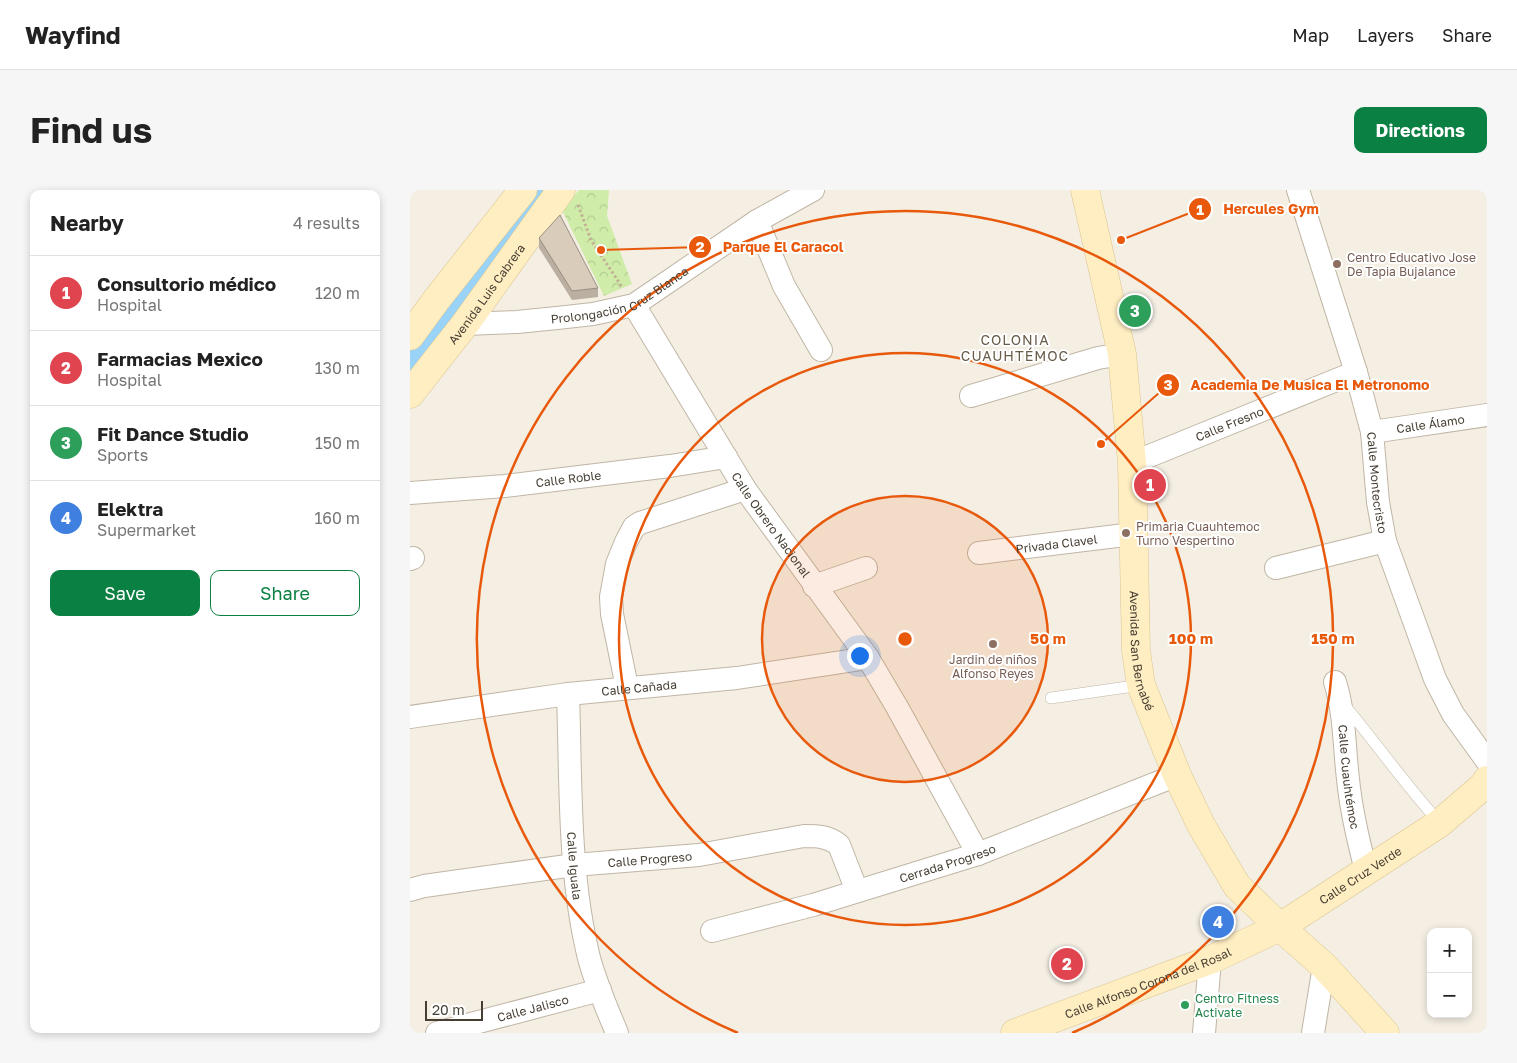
<!DOCTYPE html>
<html lang="en">
<head>
<meta charset="utf-8">
<style>
	body { margin:0; font-family:"Golos Text",sans-serif; background:#f6f6f6; color:#222 }
	.controls { position:absolute; right:15px; bottom:15px; display:grid; overflow:hidden; border-radius:10px; box-shadow:0 2px 8px #0003 }
	.controls button { width:45px; height:45px; display:grid; place-items:center; padding:0; border:0; border-bottom:1px solid #e0e0e0; background:#fff; color:#222; font:25px sans-serif }
	.scale { position:absolute; left:15px; bottom:12px; width:58px; box-sizing:border-box; padding-left:5px; border:2px solid #463e33; border-top:0; font-size:14px; line-height:18px; white-space:nowrap; color:#463e33; -webkit-text-stroke:4px #fff; paint-order:stroke }
	.you { position:absolute; left:449px; top:465px; width:18px; height:18px; margin:-12px; border:4px solid #fff; border-radius:50%; background:#1a73e8; box-shadow:0 0 0 8px #1a73e833 }
	.badge { display:grid; place-items:center; width:32px; height:32px; border-radius:50%; background:#0b8043; color:#fff; font-size:16px; font-weight:700 }
	.pin { position:absolute; translate:-50% -50%; border:2px solid #fff; box-shadow:0 1px 5px #0006 }
	.list { margin:0; padding:0; list-style:none }
	h2 { display:flex; justify-content:space-between; align-items:center; height:65px; margin:0; padding:0 20px; font-size:21px }
	h2 small { font-size:16px; font-weight:400; color:#767676 }
	.list li { display:grid; grid-template-columns:32px 1fr auto; gap:15px; align-items:center; box-sizing:border-box; height:75px; padding:0 20px; border-top:1px solid #e0e0e0 }
	.list b { display:block; font-size:19px; white-space:nowrap }
	.list p { margin:0; font-size:16px; white-space:nowrap; color:#767676 }
	.list em { font-size:16px; font-style:normal; color:#767676 }
	.actions { display:flex; gap:10px; padding:15px 20px }
	.actions a { flex:1; padding:11px 0; border:1px solid #0b8043; border-radius:10px; text-align:center; font-size:18px; color:#0b8043 }
	.actions .main { background:#0b8043; color:#fff }
	.map { position:relative; flex:none; width:1077px; height:843px; overflow:hidden; border-radius:10px }
	header { display:flex; align-items:center; gap:30px; box-sizing:border-box; height:70px; padding:0 25px; background:#fff; border-bottom:1px solid #e0e0e0 }
	header strong { font-size:24px }
	nav { display:flex; gap:28px; margin-inline-start:auto; font-size:18px }
	.intro { display:flex; align-items:center; justify-content:space-between; box-sizing:border-box; height:120px; padding:0 30px }
	h1 { margin:0; font-size:35px }
	.button { padding:12px 22px; border-radius:10px; background:#0b8043; color:#fff; font-size:18px; font-weight:700 }
	main { display:flex; gap:30px; padding:0 30px }
	aside { flex:1; background:#fff; border-radius:10px; box-shadow:0 2px 8px #0003 }
	.map>svg:first-child { display:block }
	.park { fill:url(#park-crowns) }
	.lines { fill:none; stroke-linecap:round; stroke-linejoin:round }
	.canal { stroke:#99d3f7; stroke-width:20 }
	.lane-casing { stroke:#c0b6a5; stroke-width:12 }
	.street-casing { stroke:#c0b6a5; stroke-width:24 }
	.secondary-casing { stroke:#dbc590; stroke-width:29 }
	.path { stroke:#c3b195; stroke-width:3; stroke-dasharray:2.5 2.5; stroke-linecap:butt }
	.lane { stroke:#fff; stroke-width:11 }
	.street { stroke:#fff; stroke-width:22 }
	.secondary { stroke:#ffeec2; stroke-width:28 }
	.wall { fill:#bbafa1 }
	.building { fill:#d9ccbb; stroke:#988f83 }
	.ring { fill:none; stroke:#e8590c; stroke-width:2.5 }
	.education-dot { fill:#8d6e63; stroke:#fff; stroke-width:2 }
	.leisure-dot { fill:#2e9e5b; stroke:#fff; stroke-width:2 }
	.labels { text-anchor:middle; dominant-baseline:central; stroke-width:4; stroke-linejoin:round; paint-order:stroke }
	.education-label { font-size:12px; fill:#785e54; stroke:#fff; text-anchor:start }
	.street-label { font-size:12px; fill:#463e33; stroke:#fff }
	.leisure-label { font-size:12px; fill:#27864d; stroke:#fff; text-anchor:start }
	.neighbourhood-label { font-size:14px; letter-spacing:1px; fill:#6a5c49; stroke:#fff }
	.centre { fill:#e8590c; stroke:#fff; stroke-width:2.5 }
	.ring-label { font-size:15px; text-anchor:middle; font-weight:bold; fill:#e8590c; stroke:#fff; stroke-width:4; stroke-linejoin:round; paint-order:stroke }
	.leader { fill:none; stroke:#e8590c; stroke-width:2 }
	.callout-dot { fill:#e8590c; stroke:#fff; stroke-width:2 }
	.mark-label { font-size:15px; text-anchor:middle; font-weight:bold; fill:#fff }
	.callout-label { font-size:14px; text-anchor:middle; font-weight:bold; fill:#e8590c; stroke:#fff; stroke-width:4; stroke-linejoin:round; paint-order:stroke }
</style>
</head>
<body>
<header>
<strong>Wayfind</strong>
<nav><a>Map</a><a>Layers</a><a>Share</a></nav>
</header>
<div class="intro"><h1>Find us</h1><a class="button">Directions</a></div>
<main>
<aside>
<h2>Nearby<small>4 results</small></h2>
<ul class="list">
<li><span class="badge" style="background:#e0444e">1</span><div><b>Consultorio médico</b><p>Hospital</p></div><em>120 m</em></li>
<li><span class="badge" style="background:#e0444e">2</span><div><b>Farmacias Mexico</b><p>Hospital</p></div><em>130 m</em></li>
<li><span class="badge" style="background:#2e9e5b">3</span><div><b>Fit Dance Studio</b><p>Sports</p></div><em>150 m</em></li>
<li><span class="badge" style="background:#3f7fe0">4</span><div><b>Elektra</b><p>Supermarket</p></div><em>160 m</em></li>
</ul>
<div class="actions"><a class="main">Save</a><a>Share</a></div>
</aside>
<div class="map">
<svg width="1077" height="843" viewBox="0 0 1077 843">
	<defs>
		<pattern id="park-crowns" width="20" height="18" patternUnits="userSpaceOnUse" patternTransform="scale(1.25)"><rect width="20" height="18" fill="#cfeca8"/><path d="M2 6a3 3 0 1 1 6 0M12 15a3 3 0 1 1 6 0" fill="none" stroke="#b3cb91"/></pattern>
	</defs>
	<rect width="100%" height="100%" fill="#f4eee3"/>
	<path class="park" d="M169,0H199L197,26L222,94L194,106L152,20Z"/>
	<g class="lines">
		<path class="canal" d="M0,176L132,0"/>
		<g class="lane-casing">
			<path id="lane" d="M641,508L731,495
				M935,516C967,554 996,596 1030,633"/>
		</g>
		<g class="street-casing">
			<g id="street">
				<path id="s1" d="M888,0L946,182L962,242L968,312L975,351L1025,489L1043,524L1077,571"/>
				<path d="M347,31L374,96L411,160"/>
				<path id="s2" d="M224,115L335,299L458,468L487,517L568,664"/>
				<path id="s3" d="M55,134L107,132L147,128L183,124L224,115L347,31L403,0"/>
				<path d="M561,206L688,168L712,164"/>
				<path id="s4" d="M962,242L1077,225"/>
				<path id="s5" d="M722,273L946,182"/>
				<path id="s6" d="M0,303L95,296L260,276L316,267"/>
				<path id="s7" d="M569,363L723,344"/>
				<path d="M0,369L3,368"/>
				<path d="M866,378L975,351"/>
				<path d="M404,396L456,378"/>
				<path id="s8" d="M925,492C935,524 934,556 938,589C941,620 948,650 956,680"/>
				<path d="M217,497L202,424L201,407L207,374L216,352L224,337L230,333L335,299"/>
				<path id="s9" d="M158,504C161,591 158,683 179,768C186,794 197,819 207,843"/>
				<path id="s10" d="M0,527L158,504L327,488L458,468"/>
				<path id="s11" d="M0,700L14,696L164,675L289,665L394,646C407,646 418,646 429,655L447,701"/>
				<path id="s12" d="M302,741L403,715L568,664L767,585"/>
				<path id="s13" d="M27,843L190,800"/>
				<path d="M794,843L800,770"/>
				<path d="M903,843L914,776"/>
			</g>
		</g>
		<g class="secondary-casing">
			<g id="secondary">
				<path id="s14" d="M675,0L712,164L722,273L726,461L731,495L767,585L791,635L827,696L870,737L914,776L975,843"/>
				<path d="M0,146L27,109L113,0"/>
				<path id="s15" d="M0,204L55,134L151,0"/>
				<path id="s16" d="M605,843L800,770L870,737L1030,633L1073,596L1077,590"/>
			</g>
		</g>
		<path class="path" d="M168,15L181,50L212,97"/>
		<use href="#lane" class="lane"/>
		<use href="#street" class="street"/>
		<use href="#secondary" class="secondary"/>
	</g>
	<path class="wall" d="M129,48L188,98V107L162,110L129,58Z"/>
	<path class="building" d="M150,25L188,98L162,101L129,48Z"/>
	<circle cx="495" cy="449" r="143" fill="#e8590c" fill-opacity=".12"/>
	<g class="ring">
		<circle cx="495" cy="449" r="143"/>
		<circle cx="495" cy="449" r="286"/>
		<path d="M328 843A428 428 0 1 1 662 843"/>
	</g>
	<g class="education-dot">
		<circle cx="927" cy="74" r="5"/>
		<circle cx="716" cy="343" r="5"/>
		<circle cx="583" cy="454" r="5"/>
	</g>
	<circle class="leisure-dot" cx="775" cy="815" r="5"/>
	<g class="labels">
		<g class="education-label">
			<text x="937" y="67">Centro Educativo Jose<tspan x="937" dy="14">De Tapia Bujalance</tspan></text>
			<text x="726" y="336">Primaria Cuauhtemoc<tspan x="726" dy="14">Turno Vespertino</tspan></text>
			<text x="583" y="469" text-anchor="middle">Jardin de niños<tspan x="583" dy="14">Alfonso Reyes</tspan></text>
		</g>
		<g class="street-label">
			<text stroke="none"><textPath href="#s15" startOffset="126">Avenida Luis Cabrera</textPath></text>
			<text stroke="none"><textPath href="#s3" startOffset="160">Prolongación Cruz Blanca</textPath></text>
			<text stroke="none"><textPath href="#s5" startOffset="105">Calle Fresno</textPath></text>
			<text stroke="none"><textPath href="#s4" startOffset="59">Calle Álamo</textPath></text>
			<text stroke="none"><textPath href="#s6" startOffset="159">Calle Roble</textPath></text>
			<text stroke="none"><textPath href="#s1" startOffset="304">Calle Montecristo</textPath></text>
			<text stroke="none"><textPath href="#s2" startOffset="259">Calle Obrero Nacional</textPath></text>
			<text stroke="none"><textPath href="#s7" startOffset="78">Privada Clavel</textPath></text>
			<text stroke="none"><textPath href="#s14" startOffset="466">Avenida San Bernabé</textPath></text>
			<text stroke="none"><textPath href="#s10" startOffset="231">Calle Cañada</textPath></text>
			<text stroke="none"><textPath href="#s8" startOffset="96">Calle Cuauhtémoc</textPath></text>
			<text stroke="none"><textPath href="#s11" startOffset="242">Calle Progreso</textPath></text>
			<text stroke="none"><textPath href="#s12" startOffset="245">Cerrada Progreso</textPath></text>
			<text stroke="none"><textPath href="#s9" startOffset="172">Calle Iguala</textPath></text>
			<text stroke="none"><textPath href="#s16" startOffset="381">Calle Cruz Verde</textPath></text>
			<text stroke="none"><textPath href="#s16" startOffset="142">Calle Alfonso Corona del Rosal</textPath></text>
			<text stroke="none"><textPath href="#s13" startOffset="99">Calle Jalisco</textPath></text>
		</g>
		<g class="leisure-label">
			<text x="785" y="808">Centro Fitness<tspan x="785" dy="14">Activate</tspan></text>
		</g>
		<g class="neighbourhood-label">
			<text x="605" y="149">COLONIA<tspan x="605" dy="16">CUAUHTÉMOC</tspan></text>
		</g>
	</g>
	<circle cx="495" cy="449" r="8" class="centre"/>
	<g class="ring-label">
		<text x="638" y="454">50 m</text>
		<text x="781" y="454">100 m</text>
		<text x="923" y="454">150 m</text>
	</g>
	<path class="leader" d="M711 50L790 19M191 60L290 57M691 254L758 195"/>
	<g class="callout-dot">
		<circle cx="711" cy="50" r="5"/>
		<circle cx="191" cy="60" r="5"/>
		<circle cx="691" cy="254" r="5"/>
		<circle cx="790" cy="19" r="12"/>
		<circle cx="290" cy="57" r="12"/>
		<circle cx="758" cy="195" r="12"/>
	</g>
	<g class="mark-label">
		<text x="790" y="25">1</text>
		<text x="290" y="62">2</text>
		<text x="758" y="200">3</text>
	</g>
	<g class="callout-label">
		<text x="861" y="24">Hercules Gym</text>
		<text x="373" y="62">Parque El Caracol</text>
		<text x="900" y="200">Academia De Musica El Metronomo</text>
	</g>
</svg>
<div class="controls">
<button>+</button>
<button>−</button>
</div>
<div class="scale">20 m</div>
<div class="you"></div>
<div class="pin badge" style="left:740px;top:295px;background:#e0444e">1</div>
<div class="pin badge" style="left:657px;top:774px;background:#e0444e">2</div>
<div class="pin badge" style="left:725px;top:121px;background:#2e9e5b">3</div>
<div class="pin badge" style="left:808px;top:732px;background:#3f7fe0">4</div>
</div>
</main>
</body>
</html>
